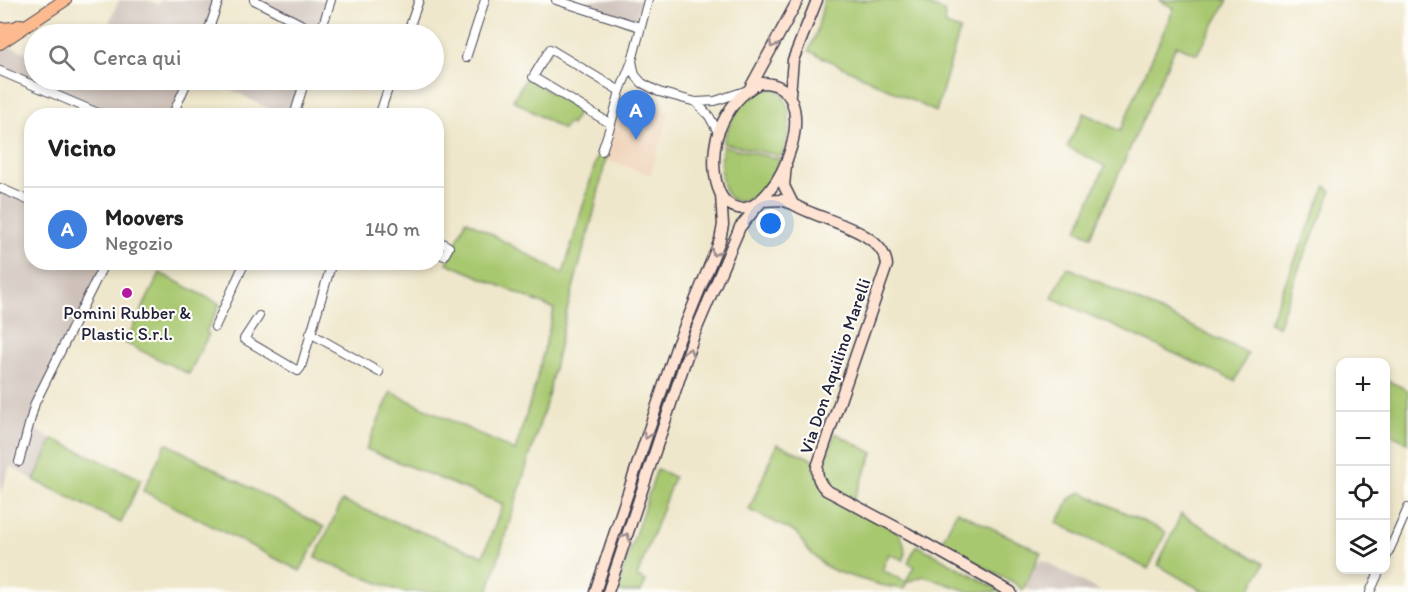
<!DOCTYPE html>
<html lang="it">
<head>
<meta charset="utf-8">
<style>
	body { margin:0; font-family:Itim,sans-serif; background:#f2f2f2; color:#222 }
	.controls { position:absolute; right:18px; bottom:18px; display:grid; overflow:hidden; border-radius:12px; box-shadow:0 3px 9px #0003 }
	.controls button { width:54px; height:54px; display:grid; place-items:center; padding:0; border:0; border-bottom:2px solid #e0e0e0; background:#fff; color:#222; font:30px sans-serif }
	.you { position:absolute; left:771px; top:224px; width:21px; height:21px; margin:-15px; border:4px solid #fff; border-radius:50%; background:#1a73e8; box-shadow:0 0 0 9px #1a73e833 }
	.badge { display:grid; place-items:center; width:39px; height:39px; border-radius:50%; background:#0b8043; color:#fff; font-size:20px; font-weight:700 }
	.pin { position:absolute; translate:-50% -50px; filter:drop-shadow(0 2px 3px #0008) }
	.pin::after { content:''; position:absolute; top:32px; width:21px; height:18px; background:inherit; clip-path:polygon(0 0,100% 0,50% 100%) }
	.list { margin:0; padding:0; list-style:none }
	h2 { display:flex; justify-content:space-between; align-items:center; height:78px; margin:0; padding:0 24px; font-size:26px }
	h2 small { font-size:20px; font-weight:400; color:#767676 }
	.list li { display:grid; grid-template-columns:39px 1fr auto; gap:18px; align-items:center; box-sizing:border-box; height:84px; padding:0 24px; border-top:2px solid #e0e0e0 }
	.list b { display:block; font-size:22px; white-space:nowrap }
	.list p { margin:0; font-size:20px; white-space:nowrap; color:#767676 }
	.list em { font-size:20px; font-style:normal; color:#767676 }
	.icon { flex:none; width:33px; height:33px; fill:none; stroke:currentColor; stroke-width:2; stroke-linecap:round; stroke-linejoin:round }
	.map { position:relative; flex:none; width:1408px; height:592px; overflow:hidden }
	.search { position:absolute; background:#fff; box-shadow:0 3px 9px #0003; left:24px; top:24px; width:420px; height:66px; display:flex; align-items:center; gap:15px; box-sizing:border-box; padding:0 21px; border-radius:33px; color:#767676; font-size:22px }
	.panel { position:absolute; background:#fff; box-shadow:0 3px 9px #0003; left:24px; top:108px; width:420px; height:162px; border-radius:24px }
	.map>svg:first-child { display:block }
	.built { fill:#f0d5bc }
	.industrial { fill:#cec1b9 }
	.green { fill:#a8c870; stroke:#657556; stroke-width:1.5 }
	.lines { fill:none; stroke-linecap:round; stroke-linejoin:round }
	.street-casing { stroke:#414051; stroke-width:10 }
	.secondary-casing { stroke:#414051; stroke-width:13 }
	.primary-casing { stroke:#414051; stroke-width:14 }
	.street { stroke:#fff; stroke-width:8 }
	.secondary { stroke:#fee3d2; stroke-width:10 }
	.primary { stroke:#fcba8e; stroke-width:12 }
	.oneway { stroke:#9b8c8e }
	.poi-dot { fill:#b5179e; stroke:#fdfcf7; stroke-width:2 }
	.labels { text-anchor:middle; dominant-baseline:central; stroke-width:4.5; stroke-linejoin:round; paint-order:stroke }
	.poi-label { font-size:18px; fill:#22223b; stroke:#fdfcf7 }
	.street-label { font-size:18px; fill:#22223b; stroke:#fdfcf7 }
</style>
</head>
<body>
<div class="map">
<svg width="1408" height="592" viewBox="0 0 1408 592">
	<rect width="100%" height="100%" fill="#fdfcf7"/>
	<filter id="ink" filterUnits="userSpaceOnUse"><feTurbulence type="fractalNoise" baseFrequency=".0167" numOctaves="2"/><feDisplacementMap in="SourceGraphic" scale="12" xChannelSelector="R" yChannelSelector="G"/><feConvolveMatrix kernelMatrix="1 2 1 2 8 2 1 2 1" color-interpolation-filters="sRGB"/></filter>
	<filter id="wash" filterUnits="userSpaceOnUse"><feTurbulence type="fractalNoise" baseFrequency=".008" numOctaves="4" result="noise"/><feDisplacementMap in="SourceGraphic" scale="24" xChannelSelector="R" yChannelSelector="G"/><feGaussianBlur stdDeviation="1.35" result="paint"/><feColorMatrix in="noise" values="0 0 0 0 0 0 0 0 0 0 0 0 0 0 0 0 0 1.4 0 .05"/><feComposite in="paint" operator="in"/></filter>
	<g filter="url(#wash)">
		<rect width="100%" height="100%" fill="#efe7cb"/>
		<path class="built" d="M623,96L670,111L650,175L606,160Z"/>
		<path class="industrial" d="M119,0H147L158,4L160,0H216L204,34H104Z
			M258,0H328L319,31Z
			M583,0H641L636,18L631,20L590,6L588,2Z
			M9,46L34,55V80H186L171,115H110L1,66L0,52Z
			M213,80H301L290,116L281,115Z
			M0,185L31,198L32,262L111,263L80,321L51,382L33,429L53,439L34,480L10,466L0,496Z
			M1041,559L1101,592H1032L1024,587L1035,562L1038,563Z"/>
		<path class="green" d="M824,0H913L944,11L946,25L960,30L936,112L809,51L817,31Z
			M1159,0H1228L1197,54L1176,45L1091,236L1077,230L1105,166L1067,147L1084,113L1120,131L1174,8Z
			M526,78L580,110L571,125L567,123L563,130L513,100Z
			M758,88L778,90C781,93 785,98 786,102C793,118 788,141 781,156L723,143C729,120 740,102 758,88Z
			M723,146L780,159C755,218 711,217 723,146Z
			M599,151L607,154L594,212L567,310L547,400L488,592H402L315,558L342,501L483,556L503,504L366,449L391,392L515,451L535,386L554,309L447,263L466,220L563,274Z
			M1326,186L1331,190L1328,201L1301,263L1278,327L1269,322Z
			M1067,267L1248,353L1235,381L1052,298Z
			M160,273L220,304L206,332L209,334L189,374L125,343Z
			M1386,380L1408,390V443L1386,432Z
			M835,433L873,453L851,506L897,531C904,539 906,549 904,560L889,554L882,570L906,582L914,566L908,562L916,546H919L1003,592H970L924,576L907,582L904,589L880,585L837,572L825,566L806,548L797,533L749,510L777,444L824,464Z
			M53,439L141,479L121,523L34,480Z
			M166,443L324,527L300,571L143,491Z
			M657,469L674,477L637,577L646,581L641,592H616Z
			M1081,492L1166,532L1148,569L1057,523L1070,499Z
			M957,511L1041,552L1023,590L1013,582L940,545Z
			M1181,514L1264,564L1249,592H1204L1158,565Z"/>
	</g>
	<g filter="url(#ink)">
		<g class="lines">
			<g class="street-casing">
				<path id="street" d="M254,0L320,34
					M556,0L640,27
					M648,0L632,61L635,75L642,83L659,92L696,102L715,101L745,91
					M207,34L219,0
					M320,34L331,0
					M407,34L419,0
					M466,58L485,0
					M0,71L105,116
					M620,91L550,49L533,77L611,124L620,91L632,61
					M696,102L709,116L718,132
					M172,116L188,80
					M294,116L305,80
					M379,116L391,80
					M602,151L611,124
					M0,188L32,202
					M436,239L449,247L444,256L436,251
					M259,316L244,339L298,371L301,367L332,262
					M215,327L245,262
					M310,333L379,372
					M19,462L35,403L105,262
					M1386,558L1408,508
					M1370,592L1380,570"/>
			</g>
			<g class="secondary-casing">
				<path id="secondary" d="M760,83C831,81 779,216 738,208C710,203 711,151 719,131C727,110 740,93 760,83Z
					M750,88L798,0
					M790,94L793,60L817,0
					M793,204C820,221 883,229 887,265L817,467C817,477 819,483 826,490L907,533L1011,592
					M595,592L677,345L720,240L723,225L721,195
					M608,592L694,335L740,227L762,201L781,200L793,204L784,186L786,165"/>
			</g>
			<g class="primary-casing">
				<path id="primary" d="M0,29L14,28L21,25
					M0,43L65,0"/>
			</g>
			<use href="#street" class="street"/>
			<use href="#secondary" class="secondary"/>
			<use href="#primary" class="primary"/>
		</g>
		<defs><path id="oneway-chevron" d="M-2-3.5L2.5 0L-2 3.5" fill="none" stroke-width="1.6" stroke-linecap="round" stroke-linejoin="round" transform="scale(1.5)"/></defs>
		<g class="oneway">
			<use href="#oneway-chevron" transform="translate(773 44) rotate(120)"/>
			<use href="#oneway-chevron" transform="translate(715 252) rotate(112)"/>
			<use href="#oneway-chevron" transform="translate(689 352) rotate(-71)"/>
			<use href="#oneway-chevron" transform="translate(647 435) rotate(108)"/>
			<use href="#oneway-chevron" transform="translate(626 537) rotate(-71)"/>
		</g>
	</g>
	<circle class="poi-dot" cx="127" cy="293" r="6"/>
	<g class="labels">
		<g class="poi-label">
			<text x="127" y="313">Pomini Rubber &amp;<tspan x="127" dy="21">Plastic S.r.l.</tspan></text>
		</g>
		<g class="street-label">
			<text transform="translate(835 366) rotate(-71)">Via Don Aquilino Marelli</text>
		</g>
	</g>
</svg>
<div class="controls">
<button>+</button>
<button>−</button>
<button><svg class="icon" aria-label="locate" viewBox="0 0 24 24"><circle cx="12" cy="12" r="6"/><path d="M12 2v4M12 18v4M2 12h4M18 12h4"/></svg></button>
<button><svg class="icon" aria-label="layers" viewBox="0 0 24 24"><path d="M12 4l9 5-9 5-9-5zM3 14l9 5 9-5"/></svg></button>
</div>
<div class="you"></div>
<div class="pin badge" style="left:636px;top:140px;background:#3f7fe0">A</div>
<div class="search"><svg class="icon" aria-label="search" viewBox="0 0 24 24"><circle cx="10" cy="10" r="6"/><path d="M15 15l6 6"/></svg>Cerca qui</div>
<section class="panel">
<h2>Vicino<small></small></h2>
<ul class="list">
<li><span class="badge" style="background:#3f7fe0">A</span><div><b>Moovers</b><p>Negozio</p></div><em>140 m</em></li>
</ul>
</section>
</div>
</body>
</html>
